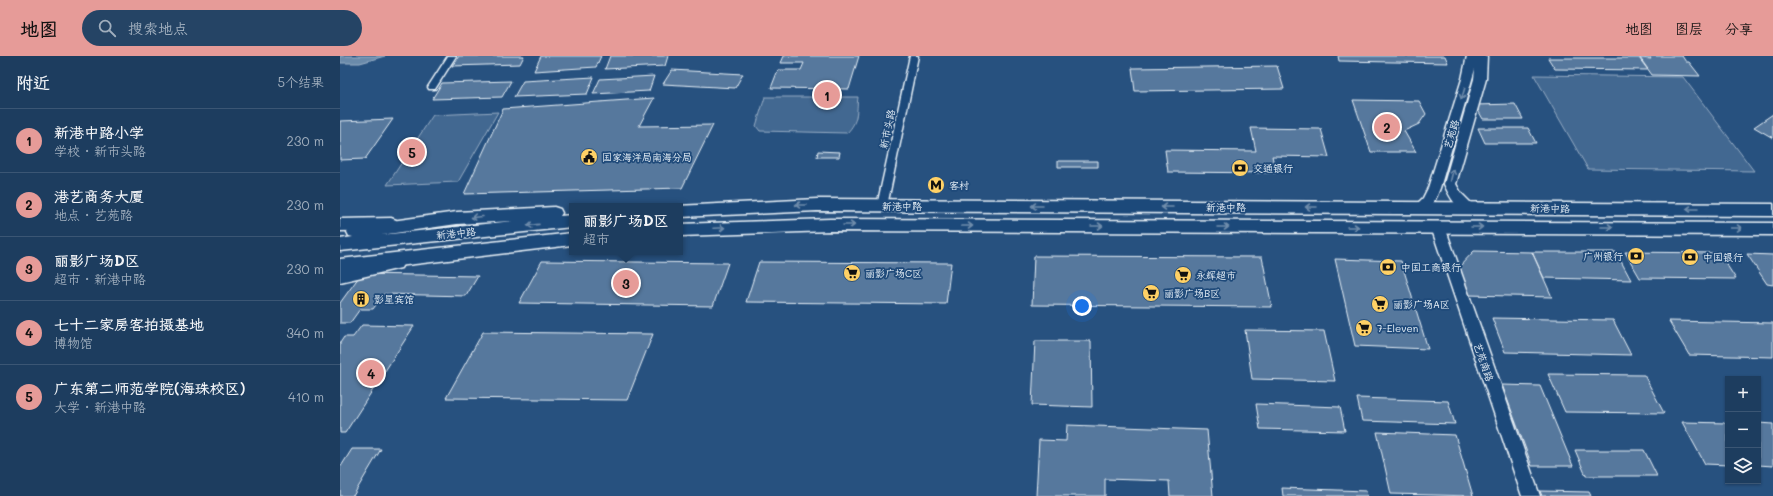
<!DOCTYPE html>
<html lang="zh">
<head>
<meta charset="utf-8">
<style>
	body { margin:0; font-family:Mali,"LXGW WenKai TC",sans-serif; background:#254465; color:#f1f3f6 }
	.controls { position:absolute; right:12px; bottom:12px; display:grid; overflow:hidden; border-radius:0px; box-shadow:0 1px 3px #0004 }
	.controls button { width:36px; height:36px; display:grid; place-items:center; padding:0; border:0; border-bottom:1px solid #3b5674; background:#1d3d5f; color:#f1f3f6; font:20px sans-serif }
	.you { position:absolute; left:742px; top:250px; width:14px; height:14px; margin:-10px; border:3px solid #fff; border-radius:50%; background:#1a73e8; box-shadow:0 0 0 6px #1a73e833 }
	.badge { display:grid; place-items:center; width:26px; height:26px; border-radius:50%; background:#e69b98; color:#111; font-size:13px; font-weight:700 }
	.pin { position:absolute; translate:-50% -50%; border:2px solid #fff; box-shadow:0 1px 4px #0006 }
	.popup { position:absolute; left:229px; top:147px; width:114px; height:52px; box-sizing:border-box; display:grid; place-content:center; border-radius:0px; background:#1d3d5f; filter:drop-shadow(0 1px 3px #0005); font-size:13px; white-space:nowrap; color:#a0aebd }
	.popup b { font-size:15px; color:#f1f3f6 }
	.popup::after { content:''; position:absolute; left:50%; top:100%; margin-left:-8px; border:8px solid transparent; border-top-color:#1d3d5f }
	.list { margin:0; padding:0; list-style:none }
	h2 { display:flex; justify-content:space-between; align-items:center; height:52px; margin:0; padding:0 16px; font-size:17px }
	h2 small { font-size:13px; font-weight:400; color:#a0aebd }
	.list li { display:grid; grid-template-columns:26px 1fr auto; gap:12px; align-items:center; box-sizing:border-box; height:64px; padding:0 16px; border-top:1px solid #3b5674 }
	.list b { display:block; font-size:15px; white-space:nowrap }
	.list p { margin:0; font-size:13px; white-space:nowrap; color:#a0aebd }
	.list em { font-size:13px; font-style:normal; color:#a0aebd }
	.icon { flex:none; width:22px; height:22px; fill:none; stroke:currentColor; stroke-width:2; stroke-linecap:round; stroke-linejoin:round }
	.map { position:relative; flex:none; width:1433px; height:440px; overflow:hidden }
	header { display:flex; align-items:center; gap:24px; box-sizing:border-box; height:56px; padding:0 20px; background:#e69b98; color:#111 }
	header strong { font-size:19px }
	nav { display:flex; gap:22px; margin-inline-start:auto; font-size:14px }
	.search { width:280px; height:36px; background:#254465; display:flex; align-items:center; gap:10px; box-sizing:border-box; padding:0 14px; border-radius:22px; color:#a0aebd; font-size:15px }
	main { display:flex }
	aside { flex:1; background:#1d3d5f }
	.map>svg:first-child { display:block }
	.green { fill:#436891; stroke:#96acc4 }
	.water { fill:#6b8aaa; stroke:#9db3c9 }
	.building { fill:#57789d; stroke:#e8f1f8 }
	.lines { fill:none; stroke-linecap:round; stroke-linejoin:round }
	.minor-casing { stroke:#e8f1f8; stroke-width:3 }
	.tertiary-casing { stroke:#e8f1f8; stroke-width:3 }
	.secondary-casing { stroke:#e8f1f8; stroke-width:3 }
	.primary-casing { stroke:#e8f1f8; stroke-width:3 }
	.minor { fill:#1f4a7a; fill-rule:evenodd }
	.tertiary { fill:#1f4a7a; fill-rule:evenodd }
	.secondary { fill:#1f4a7a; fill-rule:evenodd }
	.primary { fill:#1f4a7a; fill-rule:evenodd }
	.oneway { stroke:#6f8dac }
	.labels { text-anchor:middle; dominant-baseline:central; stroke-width:3.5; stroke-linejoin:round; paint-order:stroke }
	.street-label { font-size:10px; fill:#e8f1f8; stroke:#1f4a7a }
	.poi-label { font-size:10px; fill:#e8f1f8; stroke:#1f4a7a; text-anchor:start }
</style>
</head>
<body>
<header>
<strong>地图</strong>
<div class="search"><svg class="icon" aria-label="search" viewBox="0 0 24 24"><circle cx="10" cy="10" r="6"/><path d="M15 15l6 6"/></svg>搜索地点</div>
<nav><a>地图</a><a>图层</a><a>分享</a></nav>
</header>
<main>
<aside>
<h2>附近<small>5个结果</small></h2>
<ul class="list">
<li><span class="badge">1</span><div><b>新港中路小学</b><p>学校 · 新市头路</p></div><em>230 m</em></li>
<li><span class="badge">2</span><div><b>港艺商务大厦</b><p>地点 · 艺苑路</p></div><em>230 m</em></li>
<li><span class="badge">3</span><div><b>丽影广场D区</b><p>超市 · 新港中路</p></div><em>230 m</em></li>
<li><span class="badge">4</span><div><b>七十二家房客拍摄基地</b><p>博物馆</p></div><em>340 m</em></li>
<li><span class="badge">5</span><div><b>广东第二师范学院(海珠校区)</b><p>大学 · 新港中路</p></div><em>410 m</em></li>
</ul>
</aside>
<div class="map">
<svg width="1433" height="440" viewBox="0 0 1433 440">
	<rect width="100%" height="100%" fill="#27517f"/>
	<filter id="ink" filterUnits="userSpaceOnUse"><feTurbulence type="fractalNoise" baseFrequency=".025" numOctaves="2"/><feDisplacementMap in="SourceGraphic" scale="8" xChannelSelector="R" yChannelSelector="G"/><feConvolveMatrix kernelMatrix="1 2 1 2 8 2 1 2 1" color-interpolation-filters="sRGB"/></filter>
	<g filter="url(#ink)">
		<path class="green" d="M1194,19L1343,21L1414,115L1248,113Z
			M425,41H518C516,57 519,64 507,77L420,75L416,70Z
			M158,56L118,126L47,129L93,59Z"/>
		<path class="water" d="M0,0H45L20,7H0Z"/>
		<path class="building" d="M119,0H184L180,8L112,10Z
			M201,0H261L256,11L194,15Z
			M270,0H328L325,10L265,13Z
			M444,0H519L509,33L431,32L438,14H461L464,7H441Z
			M998,0H1105L1108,7L999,5Z
			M1309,0H1342L1346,6H1349L1360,20L1312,19L1300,2L1311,3Z
			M1208,2H1299L1308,14L1215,13Z
			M937,10L944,33L795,35L792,12Z
			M332,14L403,18L395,32L323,28Z
			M314,20L309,35L253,38L260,23Z
			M254,21L247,38L174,41L183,25Z
			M171,25L162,41L92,43L102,27Z
			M314,42L299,70L373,69L342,132L124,138L163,53Z
			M1013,44L1079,45L1086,58L1079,68L1064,75L1076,96H1031Z
			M1175,48L1183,63H1143L1135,49Z
			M1433,58V82L1414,71Z
			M53,63L25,103L0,104V65Z
			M911,72L981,73L989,101L932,100L936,117L828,116L825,94L916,95Z
			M1138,72H1188L1196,87H1145Z
			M478,95L500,96L499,101H477Z
			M718,105H758V111H718Z
			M1134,195L1192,196L1212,241L1128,239L1118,212Z
			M1192,196H1276L1291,224L1204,222Z
			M1285,196L1379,197L1396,223L1300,222Z
			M1407,198L1433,199V229L1427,228Z
			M694,200L922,201L932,251L692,249Z
			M995,203L1061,205L1088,293L1015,290Z
			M202,205L388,207L373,250L179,247Z
			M419,206L611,207L606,248L406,246Z
			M21,218L138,220L126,240L44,238L33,253H20L10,267H0V247Z
			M1152,262L1273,264L1291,299L1165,296Z
			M1329,265L1433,267V301L1349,299Z
			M22,269L74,270L5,377H0V287L4,281H13Z
			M905,274L984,275L995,325L912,323Z
			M143,276L313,278L287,344L106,342Z
			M695,285H751L752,351L692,349Z
			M1208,318L1304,319L1324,357L1225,356Z
			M1162,329L1200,330L1233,410H1192Z
			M1017,342L1108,345L1115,368L1022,365Z
			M916,348L1000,351L1005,375L920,373Z
			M1342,366L1388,367V409L1365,408Z
			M1418,367L1433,368V410L1418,409Z
			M727,369L867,374L873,440H830L829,425L765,423V440H696L699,384L726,385Z
			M1037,376L1115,379L1133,440L1051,438Z
			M12,393H41L13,440H0V412Z
			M1235,394H1304L1317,420H1246Z
			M942,432L1026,435L1027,440H943Z
			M1200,435L1249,436L1251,440H1202Z"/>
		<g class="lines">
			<g class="minor-casing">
				<path id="minor" d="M108,0H116L95,33H89L88,31Z
					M570,0H578L547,150L542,154L537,150Z"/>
			</g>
			<g class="tertiary-casing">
				<path id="tertiary" d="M1127,0H1147L1146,23L1116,128L1121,137L1135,151L1133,154C1118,159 1109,139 1104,128L1134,23L1135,13L1100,132C1096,142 1090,160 1075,155L1073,152L1083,142L1088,132L1122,23Z
					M1098,166L1103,167L1105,171L1200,440H1182L1091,171L1093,167Z"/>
			</g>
			<g class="secondary-casing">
				<path id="secondary" d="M51,162L56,164L59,168L56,172L51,174L0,175V163Z
					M55,202L61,204L63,208L61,212L0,226V214Z"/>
			</g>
			<g class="primary-casing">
				<path id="primary" d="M477,143L1433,148V160L477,155L340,161V150H337Z
					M214,151L220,153L222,157L220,160L232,159V171L0,195V183L13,181L9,180L7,176L9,172L15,170L117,156ZM173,165L41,179L117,168Z
					M490,163L1433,167V179L490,175L340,180V168Z
					M232,177V189L0,217V203Z"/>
			</g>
			<use href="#minor" class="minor"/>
			<use href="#tertiary" class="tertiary"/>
			<use href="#secondary" class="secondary"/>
			<use href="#primary" class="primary"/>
		</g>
		<defs><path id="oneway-shaft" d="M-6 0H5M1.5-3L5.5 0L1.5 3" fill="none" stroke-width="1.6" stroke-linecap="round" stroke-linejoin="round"/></defs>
		<g class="oneway">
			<use href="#oneway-shaft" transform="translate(1123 38) rotate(107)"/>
			<use href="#oneway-shaft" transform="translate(1112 119) rotate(-76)"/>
			<use href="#oneway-shaft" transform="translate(461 149) rotate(180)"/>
			<use href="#oneway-shaft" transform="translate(697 150) rotate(-180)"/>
			<use href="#oneway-shaft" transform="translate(827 151) rotate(180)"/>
			<use href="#oneway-shaft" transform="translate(971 151) rotate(-180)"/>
			<use href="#oneway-shaft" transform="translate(1352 153) rotate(-180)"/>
			<use href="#oneway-shaft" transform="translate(137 161) rotate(175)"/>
			<use href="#oneway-shaft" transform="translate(193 169) rotate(174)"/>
			<use href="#oneway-shaft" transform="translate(509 169)"/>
			<use href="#oneway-shaft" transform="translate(627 170)"/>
			<use href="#oneway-shaft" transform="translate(757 170)"/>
			<use href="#oneway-shaft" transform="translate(883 171)"/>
			<use href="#oneway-shaft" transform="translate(1013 171)"/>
			<use href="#oneway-shaft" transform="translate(1137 171)"/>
			<use href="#oneway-shaft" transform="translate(1267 171)"/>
			<use href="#oneway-shaft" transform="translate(379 172) rotate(-3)"/>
			<use href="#oneway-shaft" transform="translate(1396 172)"/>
		</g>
	</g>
	<defs>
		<g id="civic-disc" transform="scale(0.9)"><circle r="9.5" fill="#ffd166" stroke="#1f4a7a"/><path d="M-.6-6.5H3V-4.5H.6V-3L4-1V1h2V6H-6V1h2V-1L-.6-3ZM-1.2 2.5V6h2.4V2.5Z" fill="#111"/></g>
		<g id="bank-disc" transform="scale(0.9)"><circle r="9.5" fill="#ffd166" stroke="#1f4a7a"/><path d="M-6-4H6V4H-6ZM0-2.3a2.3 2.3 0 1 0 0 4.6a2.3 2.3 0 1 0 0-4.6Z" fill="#111"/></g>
		<g id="metro-disc" transform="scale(0.9)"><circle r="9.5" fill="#ffd166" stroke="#1f4a7a"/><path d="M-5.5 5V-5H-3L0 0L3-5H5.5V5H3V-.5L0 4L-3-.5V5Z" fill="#111"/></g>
		<g id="supermarket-disc" transform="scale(0.9)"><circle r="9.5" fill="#ffd166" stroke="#1f4a7a"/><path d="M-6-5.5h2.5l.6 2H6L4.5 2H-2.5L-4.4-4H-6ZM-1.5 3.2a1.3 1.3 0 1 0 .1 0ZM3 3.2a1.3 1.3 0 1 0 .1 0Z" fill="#111"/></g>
		<g id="building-disc" transform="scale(0.9)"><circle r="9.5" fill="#ffd166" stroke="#1f4a7a"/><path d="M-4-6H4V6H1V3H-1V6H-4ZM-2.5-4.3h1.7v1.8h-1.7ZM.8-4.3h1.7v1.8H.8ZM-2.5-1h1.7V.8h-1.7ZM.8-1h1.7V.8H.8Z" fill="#111"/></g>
	</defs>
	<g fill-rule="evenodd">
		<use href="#civic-disc" x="249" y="101"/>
		<use href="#bank-disc" x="900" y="112"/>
		<use href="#metro-disc" x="596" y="129"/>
		<use href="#bank-disc" x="1296" y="200"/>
		<use href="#bank-disc" x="1350" y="201"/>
		<use href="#bank-disc" x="1048" y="211"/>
		<use href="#supermarket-disc" x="512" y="217"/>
		<use href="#supermarket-disc" x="843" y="219"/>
		<use href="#supermarket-disc" x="811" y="237"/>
		<use href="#building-disc" x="21" y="243"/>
		<use href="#supermarket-disc" x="1040" y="248"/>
		<use href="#supermarket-disc" x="1024" y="272"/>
	</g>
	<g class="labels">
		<g class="street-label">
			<text transform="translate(547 73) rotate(-78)">新市头路</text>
			<text transform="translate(1111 78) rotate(-73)">艺苑路</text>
			<text x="562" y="150">新港中路</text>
			<text x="886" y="151">新港中路</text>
			<text transform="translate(1210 152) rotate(1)">新港中路</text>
			<text transform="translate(116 177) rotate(-6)">新港中路</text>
			<text transform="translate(1144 306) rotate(71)">艺苑南路</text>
		</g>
		<g class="poi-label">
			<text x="262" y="101">国家海洋局南海分局</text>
			<text x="913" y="112">交通银行</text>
			<text x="609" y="129">客村</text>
			<text x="1283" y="200" text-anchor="end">广州银行</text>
			<text x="1363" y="201">中国银行</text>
			<text x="1061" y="211">中国工商银行</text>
			<text x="525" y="217">丽影广场C区</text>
			<text x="856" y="219">永辉超市</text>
			<text x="824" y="237">丽影广场B区</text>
			<text x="34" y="243">影星宾馆</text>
			<text x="1053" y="248">丽影广场A区</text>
			<text x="1037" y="272">7-Eleven</text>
		</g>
	</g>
</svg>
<div class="controls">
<button>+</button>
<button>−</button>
<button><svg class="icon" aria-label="layers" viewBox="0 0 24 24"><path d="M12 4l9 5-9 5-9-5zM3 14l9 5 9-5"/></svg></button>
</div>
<div class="you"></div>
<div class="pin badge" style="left:487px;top:39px">1</div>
<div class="pin badge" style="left:1047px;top:71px">2</div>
<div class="pin badge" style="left:286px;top:227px">3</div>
<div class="popup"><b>丽影广场D区</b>超市</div>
<div class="pin badge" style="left:31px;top:317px">4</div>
<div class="pin badge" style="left:72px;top:96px">5</div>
</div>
</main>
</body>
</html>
